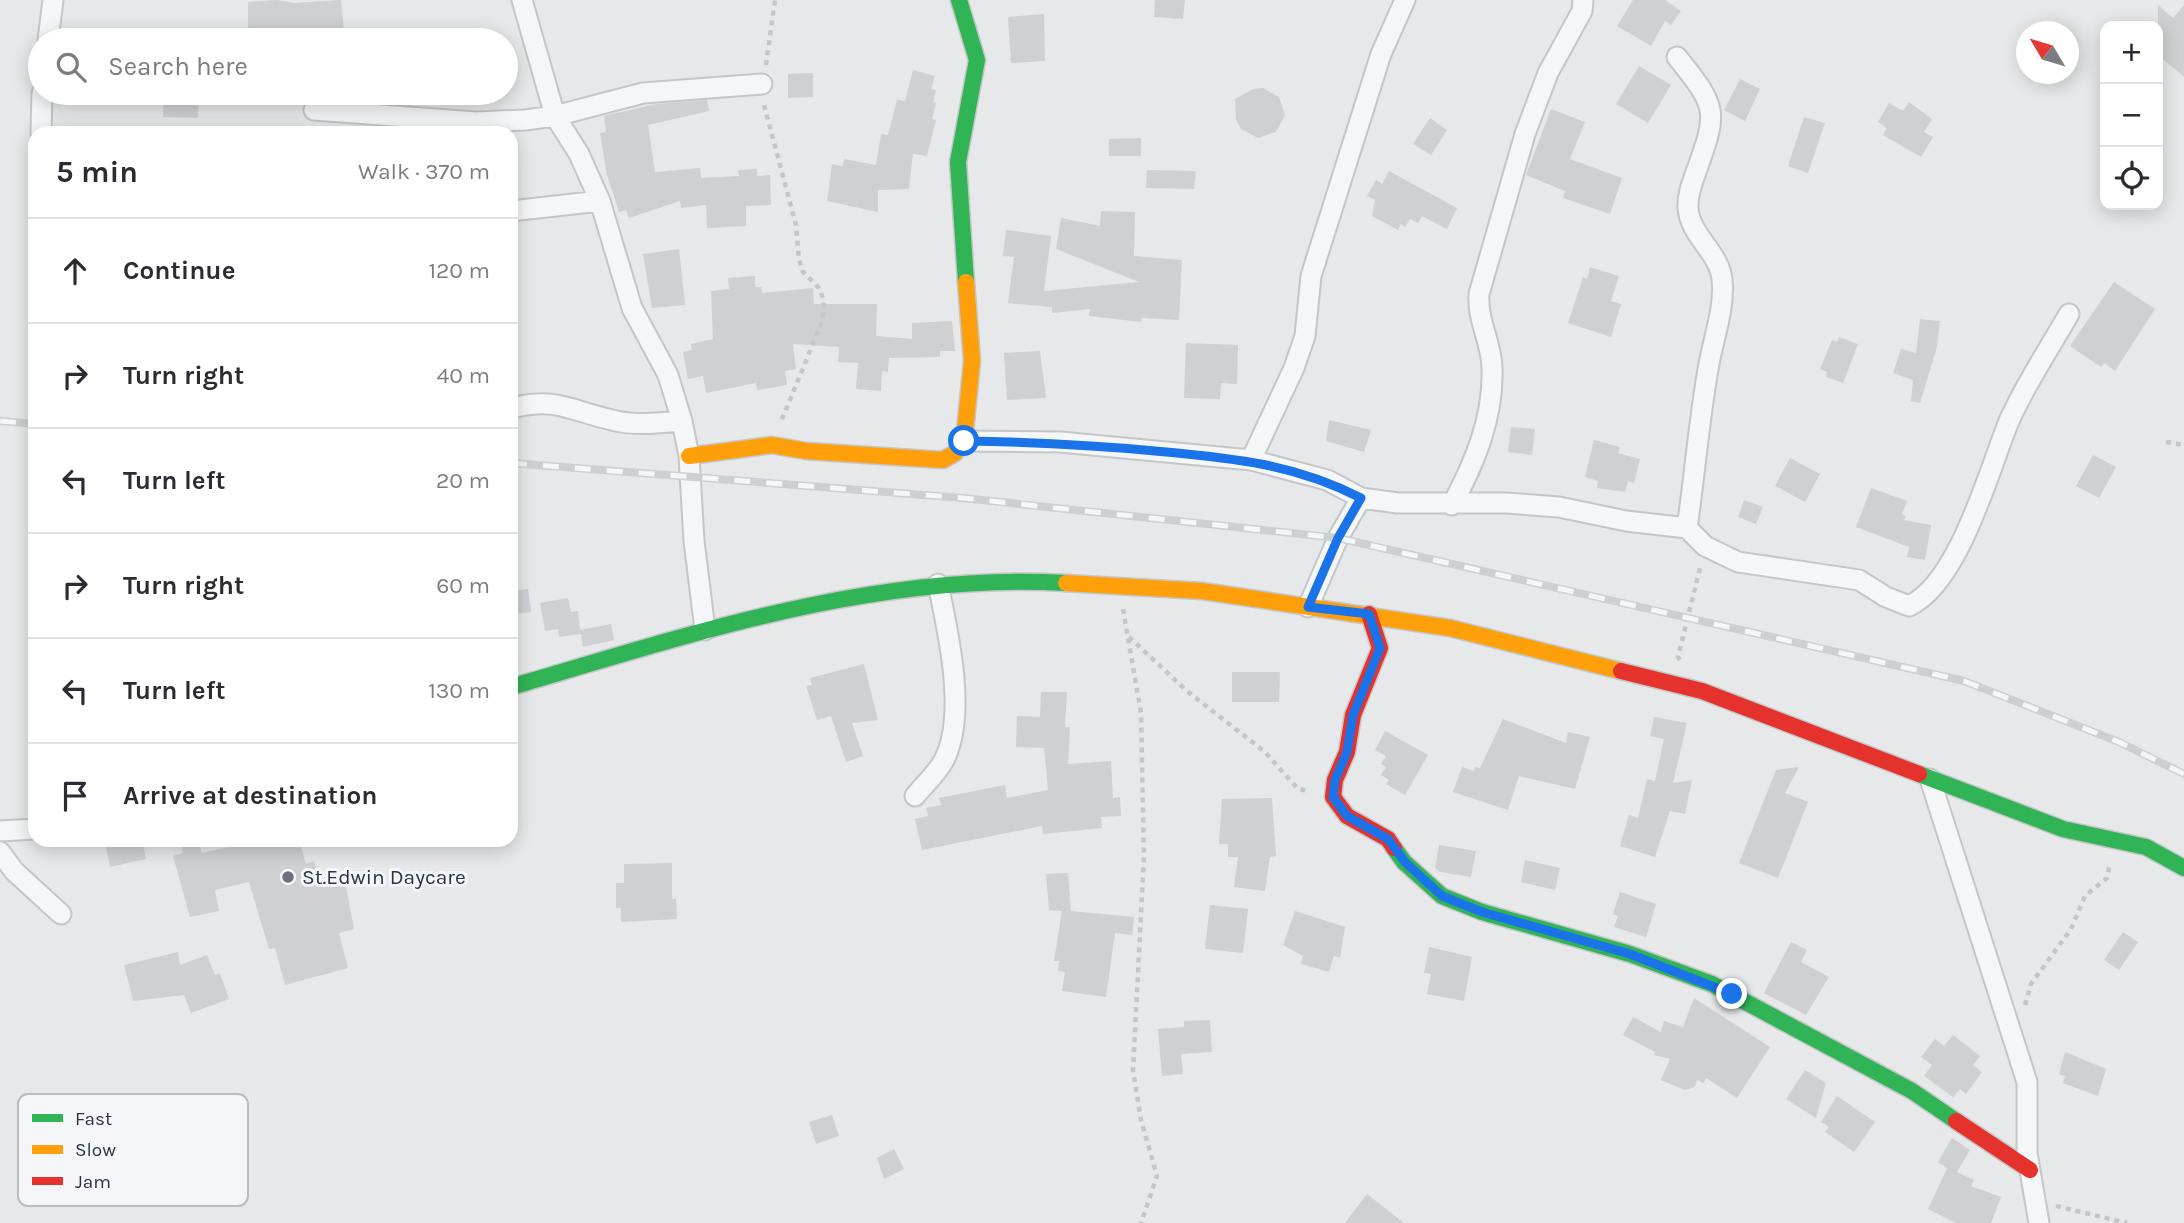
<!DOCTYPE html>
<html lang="en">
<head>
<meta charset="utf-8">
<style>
	body { margin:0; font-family:Karla,sans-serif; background:#f2f2f3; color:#2b2b33 }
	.controls { position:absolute; right:21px; top:21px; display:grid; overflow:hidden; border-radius:14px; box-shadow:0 4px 18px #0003 }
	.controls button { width:63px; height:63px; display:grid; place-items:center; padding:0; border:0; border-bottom:2px solid #e1e1e2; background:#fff; color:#2b2b33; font:35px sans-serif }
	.compass { position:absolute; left:2016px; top:21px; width:63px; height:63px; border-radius:50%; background:#fff; box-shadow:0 4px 18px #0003; rotate:308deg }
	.stop { position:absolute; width:21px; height:21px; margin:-16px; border:5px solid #1a73e8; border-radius:50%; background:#fff }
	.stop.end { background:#1a73e8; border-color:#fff; box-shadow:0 2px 7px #0008 }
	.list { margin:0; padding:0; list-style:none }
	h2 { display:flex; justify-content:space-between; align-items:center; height:91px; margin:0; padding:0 28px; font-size:30px }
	h2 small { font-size:23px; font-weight:400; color:#7c7c81 }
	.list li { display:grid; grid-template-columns:46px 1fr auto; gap:21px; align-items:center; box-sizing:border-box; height:105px; padding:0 28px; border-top:2px solid #e1e1e2 }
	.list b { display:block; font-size:26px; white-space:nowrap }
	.list em { font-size:23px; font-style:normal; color:#7c7c81 }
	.icon { flex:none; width:38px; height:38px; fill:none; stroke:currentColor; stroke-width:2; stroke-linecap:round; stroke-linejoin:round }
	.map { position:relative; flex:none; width:2184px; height:1223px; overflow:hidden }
	.search { position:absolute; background:#fff; box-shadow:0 4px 18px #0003; left:28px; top:28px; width:490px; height:77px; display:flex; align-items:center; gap:18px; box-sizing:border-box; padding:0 24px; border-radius:38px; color:#7c7c81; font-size:26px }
	.panel { position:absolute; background:#fff; box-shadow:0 4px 18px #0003; left:28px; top:126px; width:490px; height:721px; border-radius:21px }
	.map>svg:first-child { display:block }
	.building { fill:#ced0d3 }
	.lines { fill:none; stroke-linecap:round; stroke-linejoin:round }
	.street-casing { stroke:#c4c6c8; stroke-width:23 }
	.fast-casing { stroke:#c4c6c8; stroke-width:19 }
	.slow-casing { stroke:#c4c6c8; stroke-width:19 }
	.jam-casing { stroke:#c4c6c8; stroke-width:19 }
	.path { stroke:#c5c6ca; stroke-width:4.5; stroke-dasharray:5 5; stroke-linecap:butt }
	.street { stroke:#f5f6f7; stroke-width:19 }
	.fast { stroke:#30b455; stroke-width:16 }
	.slow { stroke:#ff9f0a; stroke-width:16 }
	.jam { stroke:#e5322d; stroke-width:16 }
	.rail-casing { stroke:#cecfd2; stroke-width:8 }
	.rail { stroke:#f4f6f9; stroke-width:5; stroke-dasharray:16; stroke-linecap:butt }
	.route { stroke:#1a73e8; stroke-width:9 }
	.poi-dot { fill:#6c737f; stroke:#f4f6f9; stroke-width:2.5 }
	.labels { text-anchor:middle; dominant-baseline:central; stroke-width:6; stroke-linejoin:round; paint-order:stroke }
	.poi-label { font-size:21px; fill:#2b3445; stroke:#f4f6f9; text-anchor:start }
	.key { fill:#f4f6f9; stroke:#b8bcc3; stroke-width:2 }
	.key-label { font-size:19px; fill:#2b3445 }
</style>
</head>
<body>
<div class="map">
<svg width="2184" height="1223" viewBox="0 0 2184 1223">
	<rect width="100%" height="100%" fill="#e6e8ea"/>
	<path class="building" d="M277,0L294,3L341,0L344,30L261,40L260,32H248V2Z
		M1155,0H1185L1183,19L1154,17Z
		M1633,0H1665L1681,11L1671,25L1665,21L1651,46L1617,26Z
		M2158,5L2173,18L2184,5V77L2158,55Z
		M1044,14L1045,61L1011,63L1008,17Z
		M1639,66L1671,85L1648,123L1616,104Z
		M913,70L935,76L931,89L936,90L933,102L936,103L932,119L936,120L927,156L913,154L909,189L878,190V212L827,201L832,164L843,166L844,159L876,165L881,134L888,135L897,100L905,101Z
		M813,73V97L788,98V74Z
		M1740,79L1760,89L1745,121L1724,110Z
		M1263,88L1279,97L1285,115L1276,132L1258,138L1241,129L1236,120L1235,99L1253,89Z
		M164,93H199L198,118L163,117Z
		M707,100L709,111L648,125L655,172L700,168L701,178L739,176L738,170L757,169V176L770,175L771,205L746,206V226L707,228L706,205L681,208L680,201L629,218L626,210L619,212L607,175L600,133L606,132L604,116L656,104Z
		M1909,102L1932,119L1924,132L1933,137L1921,157L1883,135L1887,128L1878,122L1889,103L1903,111Z
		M1551,109L1585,122L1570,159L1622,178L1610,214L1563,198L1565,191L1526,175Z
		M1804,117L1825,123L1808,173L1788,166Z
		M1430,118L1447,130L1431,155L1413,144Z
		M1141,138V156H1109V139Z
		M1147,170L1196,171L1194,189L1146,188Z
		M1389,171L1457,208L1447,229L1422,216L1418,223L1410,219L1405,227L1401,224L1398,230L1372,216L1375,200L1367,196L1376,180L1382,184Z
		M1101,211L1135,212L1134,256L1182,260L1179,320L1142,318L1141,322L1089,316L1090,309L1052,313V307L1008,303L1014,257L1003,256L1006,230L1051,236L1044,291L1139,282L1056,249L1061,218L1100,226Z
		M679,249L685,305L652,308L643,254Z
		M1590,267L1619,276L1611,301L1621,304L1611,337L1568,323L1583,277L1587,279Z
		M755,276V287H761L762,293L813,288L814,304H877L876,336L912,339V323L952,321L955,351H940V357L889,358L888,372L882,371L881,391L856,389L858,363L838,362L839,347L793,344L796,369L785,371L787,385L757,390L756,383L706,393L703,376L688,379L683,352L692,350L691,344L713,339L711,291L729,289L728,278Z
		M2114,282L2155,309L2115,371L2104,363L2101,367L2070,346Z
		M1920,319L1940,321L1937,347L1920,403L1911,401L1913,380L1893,373L1901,349L1916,353Z
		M1839,337L1858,344L1843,383L1826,377L1827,372L1820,369L1832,340L1837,342Z
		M1186,343L1238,345L1237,384L1221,383L1220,399L1184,398Z
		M1040,351L1046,398L1007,400L1004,353Z
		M1329,420L1371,430L1364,452L1326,441Z
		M1511,427L1535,429L1532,455L1508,452Z
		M1594,440L1620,447L1618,453L1640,459L1634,483L1628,481L1625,492L1597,488L1598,481L1585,477Z
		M2093,455L2116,467L2099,498L2076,486Z
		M1790,458L1820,474L1805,502L1775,486Z
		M1871,488L1907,501L1902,514L1906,516L1904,520L1931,525L1925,560L1907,557L1909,547L1856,527Z
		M1744,500L1763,507L1756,524L1738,517Z
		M528,589L531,612L511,614V591Z
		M568,598L571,612L578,611L580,630L611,624L614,640L583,647L581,634L559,637L558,629L545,631L540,603Z
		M864,664L878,720L852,723L863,756L846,762L831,716L817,720L806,686L812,685L810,678Z
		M1232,672H1280L1279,702H1232Z
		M1041,692H1067L1065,727H1070L1068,764L1111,761L1113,798L1120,797L1121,816L1101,817L1102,828L1043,834L1042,826L922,850L915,819L928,816L926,808L941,805L939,798L1005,785L1007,798L1048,790L1044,748L1016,747L1017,716L1040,717Z
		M1654,717L1687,723L1673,783L1692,780L1685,814L1670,811L1655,857L1620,846L1629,815L1638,818L1647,779L1655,781L1664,739L1650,736Z
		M1503,719L1566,743L1568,732L1590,737L1575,789L1519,776L1508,810L1453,792L1462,767L1474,771L1475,767L1480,768Z
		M1385,731L1428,755L1405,795L1386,784L1389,780L1381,775L1386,767L1381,764L1386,756L1375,750Z
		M1799,767L1785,793L1808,802L1778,878L1739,863L1776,770Z
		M1272,798L1276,856L1270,857L1265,891L1234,887L1238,857H1228V844H1219L1222,799Z
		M133,840H142L146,859L110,867L106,846Z
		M258,840H299L306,864L314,861L320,882L344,876L354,929L339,933L348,968L285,985L275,948L269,949L249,882L215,890L219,911L190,917L173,856L183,853L181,845L199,842L202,853Z
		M1439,845L1476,851L1471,877L1440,872L1435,868Z
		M1525,860L1560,868L1555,890L1521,882Z
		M672,863V899L676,898L677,919L621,922V908H616V883H624V864Z
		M1068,873L1071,911L1134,917L1132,935L1115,933L1106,997L1062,991L1065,972L1058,971L1059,961H1054L1062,911L1049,910L1046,874Z
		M1620,892L1656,904L1646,937L1614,927L1618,916L1613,914Z
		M1210,905L1248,909L1243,953L1205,949Z
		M1295,911L1345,927L1340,958L1334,956L1329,972L1301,964L1303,956L1283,945Z
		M2123,932L2138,942L2119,970L2104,960Z
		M1791,942L1807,950L1801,962L1829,977L1806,1015L1764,993Z
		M1429,947L1472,957L1464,1001L1427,994L1431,974L1424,973Z
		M178,952L180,965L207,955L215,975L220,973L229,999L191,1013L184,995L133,1001L124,965Z
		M1694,998L1770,1047L1737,1098L1706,1078L1704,1083L1697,1080L1695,1087L1685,1090L1661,1080L1670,1059L1654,1055L1655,1052L1623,1035L1633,1017L1661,1032L1664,1021L1683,1027Z
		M1210,1020L1212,1052L1181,1054L1183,1074L1162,1076L1158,1029L1184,1027V1021Z
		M1953,1035L1980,1056L1973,1065L1982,1072L1966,1094L1960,1089L1953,1097L1924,1076L1932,1065L1921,1057L1935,1039L1944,1046Z
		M2065,1052L2106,1069L2098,1096L2063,1083L2065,1076L2059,1074Z
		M1805,1070L1826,1083L1816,1118L1786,1099Z
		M1837,1096L1875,1122L1854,1152L1825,1132L1829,1127L1821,1122Z
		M832,1115L839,1136L816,1144L809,1122Z
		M1952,1138L1970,1150L1957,1172L1974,1180L1971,1186L2001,1197L1991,1223H1956L1928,1209L1947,1168L1938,1162Z
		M894,1149L904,1169L884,1179L877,1158Z
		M1367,1194L1404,1223H1345Z"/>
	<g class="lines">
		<g class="street-casing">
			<path id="street" d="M522,0L555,116L579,154L600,201L632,308L668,375L682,421L689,456L694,541L705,630
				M48,40L53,0
				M1677,57C1718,108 1718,111 1696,172C1692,183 1687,196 1688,208C1690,236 1719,252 1722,279C1725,308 1714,336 1709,364C1699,418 1695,474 1687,528
				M314,110L476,122L525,120L555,116L643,93L762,84
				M41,133L42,93
				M511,211L600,201
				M511,408C558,397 568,410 612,420C634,426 659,423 682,421
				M964,441L1060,442L1251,460L1327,480L1361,498L1398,503H1506L1559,507L1626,521L1687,528L1705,546L1738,562L1859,580L1886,597L1909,606C1959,583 1989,470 2009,421C2026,383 2049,349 2069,314
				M1251,460L1294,368L1305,336L1311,276L1381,54L1405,0
				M1452,505C1475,462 1494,417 1492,367C1491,341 1477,320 1479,294L1525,134L1548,73L1582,11L1583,0
				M1308,607L1338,538L1361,498
				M1930,779L2027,1082V1153L2039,1223
				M915,796C924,785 936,774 943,762C968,717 948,632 938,584
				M0,831L35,829
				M0,852L14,871L61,914"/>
		</g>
		<g class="fast-casing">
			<path id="fast" d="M959,0L977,60L958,162L966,282
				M511,687C691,634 876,572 1066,583
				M1919,774L2063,829L2146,847L2184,868
				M1394,848L1404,862L1442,896L1482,912L1630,954L1712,984L1912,1091L1956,1121"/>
		</g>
		<g class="slow-casing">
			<path id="slow" d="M689,456L772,445L806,451L943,460L955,453L964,441L972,361L966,282
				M1066,583L1202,591L1450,628L1621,671"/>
		</g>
		<g class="jam-casing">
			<path id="jam" d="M1369,614L1380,648L1353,715L1347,752L1335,780L1333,797L1347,816L1388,839L1394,848
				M1621,671L1702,691L1919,774
				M1956,1121L2030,1170"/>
		</g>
		<path class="path" d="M766,65L775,0
			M764,105L796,225L799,260L803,272L819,288L824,301L822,322L780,424
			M2166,442L2184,445
			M1123,609L1141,713L1144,857L1133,1070L1141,1120L1157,1176L1141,1223
			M1129,637L1187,691L1265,752L1297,788L1310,792
			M1680,660L1678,657L1701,564
			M2025,1005L2031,984L2071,929L2085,896L2107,878L2110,863
			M2056,1206L2127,1223"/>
		<use href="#street" class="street"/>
		<use href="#fast" class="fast"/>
		<use href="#slow" class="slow"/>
		<use href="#jam" class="jam"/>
		<g class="rail-casing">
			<path id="rail" d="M0,421L35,424
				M511,463L963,498L1338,538L1964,681L2119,742L2184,774"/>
		</g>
		<use href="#rail" class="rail"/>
	</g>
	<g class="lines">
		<path class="route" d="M964,441C1028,442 1091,445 1155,451C1231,458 1293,463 1361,498L1338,538L1308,607L1369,614L1380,648L1353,715L1347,752L1335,780L1333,797L1347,816L1388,839L1405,862L1442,896L1482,912L1630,954L1732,994"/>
	</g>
	<circle class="poi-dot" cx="288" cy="877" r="7"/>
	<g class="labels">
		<g class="poi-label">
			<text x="302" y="877">St.Edwin Daycare</text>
		</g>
	</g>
	<rect x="18" y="1094" width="230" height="112" rx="10" class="key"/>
	<rect x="32" y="1114" width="31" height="8" fill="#30b455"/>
	<rect x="32" y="1145" width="31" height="9" fill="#ff9f0a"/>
	<rect x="32" y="1177" width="31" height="8" fill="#e5322d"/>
	<g class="key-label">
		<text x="75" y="1125">Fast</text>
		<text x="75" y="1156">Slow</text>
		<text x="75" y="1188">Jam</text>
	</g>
</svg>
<div class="controls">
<button>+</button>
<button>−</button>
<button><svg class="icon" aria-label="locate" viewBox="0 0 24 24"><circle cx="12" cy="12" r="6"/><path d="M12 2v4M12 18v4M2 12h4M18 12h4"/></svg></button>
</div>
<svg class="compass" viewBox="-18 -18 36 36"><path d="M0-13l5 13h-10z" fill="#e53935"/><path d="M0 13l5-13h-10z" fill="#7c7c81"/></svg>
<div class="stop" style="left:964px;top:441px"></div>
<div class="stop end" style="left:1732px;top:994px"></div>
<div class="search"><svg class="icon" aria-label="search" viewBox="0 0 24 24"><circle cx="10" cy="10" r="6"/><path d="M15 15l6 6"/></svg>Search here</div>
<section class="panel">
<h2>5 min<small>Walk · 370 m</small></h2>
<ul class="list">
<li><svg class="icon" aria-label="ahead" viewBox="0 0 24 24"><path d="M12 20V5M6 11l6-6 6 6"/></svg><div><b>Continue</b></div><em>120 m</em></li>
<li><svg class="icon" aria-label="right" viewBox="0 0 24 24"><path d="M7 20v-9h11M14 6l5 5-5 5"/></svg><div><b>Turn right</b></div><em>40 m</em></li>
<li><svg class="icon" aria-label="left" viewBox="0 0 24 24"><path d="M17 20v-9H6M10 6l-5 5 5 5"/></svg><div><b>Turn left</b></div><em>20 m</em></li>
<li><svg class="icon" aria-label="right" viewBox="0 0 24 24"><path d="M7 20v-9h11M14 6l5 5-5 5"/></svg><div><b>Turn right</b></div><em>60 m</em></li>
<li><svg class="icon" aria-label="left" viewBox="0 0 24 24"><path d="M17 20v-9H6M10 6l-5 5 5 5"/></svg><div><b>Turn left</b></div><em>130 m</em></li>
<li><svg class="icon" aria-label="arrive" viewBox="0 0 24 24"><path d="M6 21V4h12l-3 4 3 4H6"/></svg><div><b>Arrive at destination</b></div></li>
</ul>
</section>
</div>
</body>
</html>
